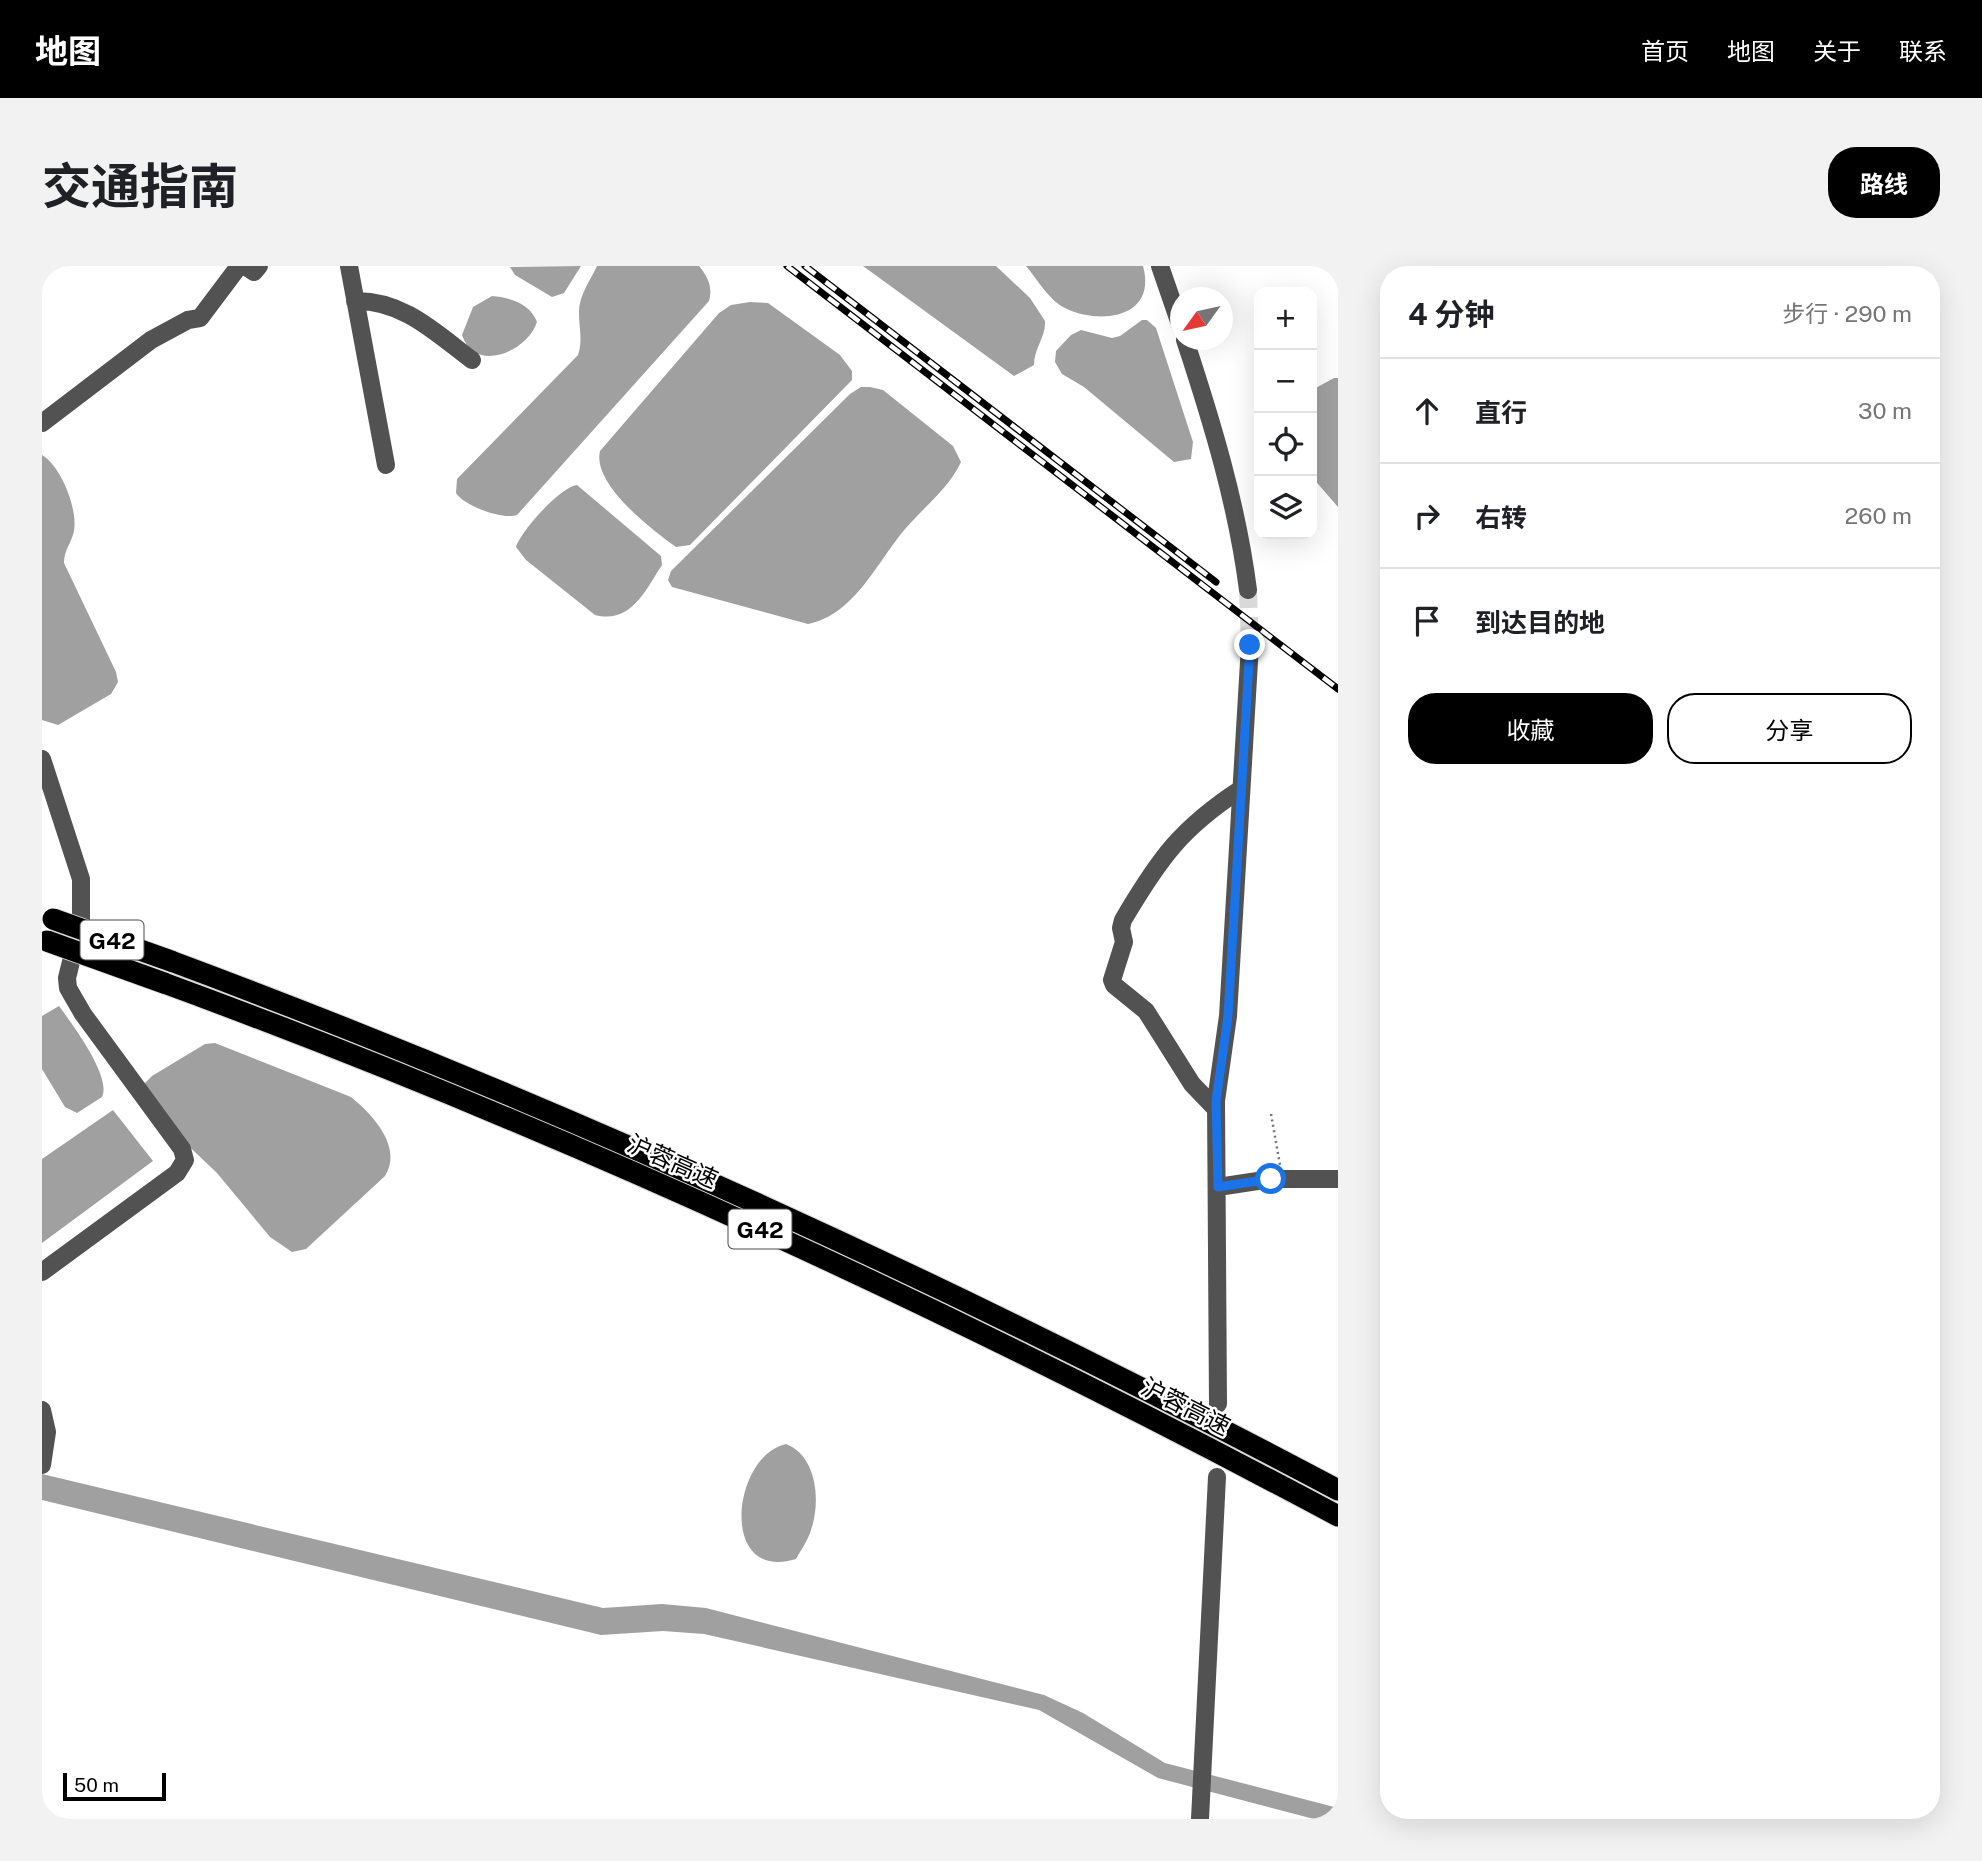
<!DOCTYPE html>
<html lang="zh">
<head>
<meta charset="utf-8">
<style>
	body { margin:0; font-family:"Public Sans","Noto Sans SC",sans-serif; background:#f2f2f2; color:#202124 }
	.controls { position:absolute; right:21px; top:21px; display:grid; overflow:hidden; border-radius:14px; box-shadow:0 7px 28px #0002 }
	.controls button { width:63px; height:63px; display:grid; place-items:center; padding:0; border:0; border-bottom:2px solid #e0e0e0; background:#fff; color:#202124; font:35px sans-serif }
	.compass { position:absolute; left:1128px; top:21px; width:63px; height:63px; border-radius:50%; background:#fff; box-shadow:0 7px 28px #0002; rotate:237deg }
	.scale { position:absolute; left:21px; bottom:18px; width:103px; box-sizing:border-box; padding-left:7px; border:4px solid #000; border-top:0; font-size:19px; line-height:24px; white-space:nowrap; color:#000; -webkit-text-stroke:5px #fff; paint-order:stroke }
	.stop { position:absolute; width:21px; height:21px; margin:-16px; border:5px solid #1a73e8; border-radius:50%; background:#fff }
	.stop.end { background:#1a73e8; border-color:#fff; box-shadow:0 2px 7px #0008 }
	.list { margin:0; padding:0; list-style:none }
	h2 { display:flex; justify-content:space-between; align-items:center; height:91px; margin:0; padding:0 28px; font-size:30px }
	h2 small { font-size:23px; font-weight:400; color:#757577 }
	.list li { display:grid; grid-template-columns:46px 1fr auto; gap:21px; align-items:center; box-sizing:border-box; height:105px; padding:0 28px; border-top:2px solid #e0e0e0 }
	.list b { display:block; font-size:26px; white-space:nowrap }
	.list em { font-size:23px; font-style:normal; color:#757577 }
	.actions { display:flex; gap:14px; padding:21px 28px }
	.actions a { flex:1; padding:16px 0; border:2px solid #000; border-radius:28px; text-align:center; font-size:24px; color:#000 }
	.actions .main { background:#000; color:#fff }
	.icon { flex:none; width:38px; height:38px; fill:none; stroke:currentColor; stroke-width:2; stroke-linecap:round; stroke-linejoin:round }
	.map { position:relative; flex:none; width:1296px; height:1553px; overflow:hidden; border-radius:28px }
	header { display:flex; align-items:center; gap:42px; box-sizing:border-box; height:98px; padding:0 35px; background:#000; color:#fff }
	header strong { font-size:33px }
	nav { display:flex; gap:38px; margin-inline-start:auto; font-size:24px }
	.intro { display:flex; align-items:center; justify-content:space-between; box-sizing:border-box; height:168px; padding:0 42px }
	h1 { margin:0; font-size:49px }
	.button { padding:18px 32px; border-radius:28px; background:#000; color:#fff; font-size:24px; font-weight:700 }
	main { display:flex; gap:42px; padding:0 42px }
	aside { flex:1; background:#fff; border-radius:28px; box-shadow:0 7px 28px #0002 }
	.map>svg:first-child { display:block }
	.water { fill:#a0a0a0 }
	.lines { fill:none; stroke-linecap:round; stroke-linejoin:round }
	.minor-tunnel { stroke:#d9d9d9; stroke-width:18; stroke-dasharray:18 9; stroke-linecap:butt }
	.highway-casing { stroke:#dbdbdb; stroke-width:23 }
	.path { stroke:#747474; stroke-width:2.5; stroke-dasharray:2 3.5; stroke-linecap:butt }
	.minor { stroke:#525252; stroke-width:18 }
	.highway { stroke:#000; stroke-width:21 }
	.rail-casing { stroke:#000; stroke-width:7 }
	.rail { stroke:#fff; stroke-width:4.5; stroke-dasharray:13; stroke-linecap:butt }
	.highway-bridge-casing { stroke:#dbdbdb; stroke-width:23; stroke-linecap:butt }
	.highway-bridge { stroke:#000; stroke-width:21 }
	.route { stroke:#1a73e8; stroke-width:9 }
	.labels { text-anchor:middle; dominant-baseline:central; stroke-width:5; stroke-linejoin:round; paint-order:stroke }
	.shield { fill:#fff; stroke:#4c4c4c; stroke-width:2 }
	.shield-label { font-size:23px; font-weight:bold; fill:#000 }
	.street-label { font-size:24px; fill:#000; stroke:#fff }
</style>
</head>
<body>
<header>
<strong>地图</strong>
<nav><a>首页</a><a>地图</a><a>关于</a><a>联系</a></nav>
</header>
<div class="intro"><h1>交通指南</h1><a class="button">路线</a></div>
<main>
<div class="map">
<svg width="1296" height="1553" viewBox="0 0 1296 1553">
	<rect width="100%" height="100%" fill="#fff"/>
	<path class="water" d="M539,0L522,27L510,31L473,9L468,1Z
		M555,0H657C666,11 671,21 667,35L475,249C461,254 422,240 414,227L415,213L536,89C541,74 537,63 537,48C536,31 548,15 555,0Z
		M821,0H954L988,32L1003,55C1004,71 992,82 992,99L972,110Z
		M984,0H1101C1115,51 1060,59 1025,43C1007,35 996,14 984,0Z
		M450,30C467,31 489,38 495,56C485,86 433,108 420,69L431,41Z
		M708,36L726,37L798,89L810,105V114L648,279L634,281C609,263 550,218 558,185L677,47L689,39Z
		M1100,54H1105L1114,62L1151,176L1149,193L1132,196L1042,121L1020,108L1013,96L1014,85L1029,69L1039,64L1070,72L1078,70Z
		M1292,112H1296V241L1270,211V124Z
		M828,121L841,124L911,180L919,196C907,222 882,241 864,262C836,294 813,349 766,358L630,321L626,314L629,305L808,128L819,121Z
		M0,189C19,200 36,243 32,265C29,278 22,284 22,297L74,406L76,416L69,428L16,459L0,454Z
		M535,219L619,290L620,299C603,325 589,358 553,349L484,294L474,281C479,265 518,221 535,219Z
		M17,740C30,758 70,811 60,831L35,847L23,841L0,803V750Z
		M173,777L309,831C331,849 361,881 343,910L264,983L250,986L228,971L175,907L135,869L102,825L103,817L110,810L163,778Z
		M71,844L111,895L0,977V893Z
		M744,1178C775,1190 779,1235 769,1264C766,1274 759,1284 754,1293C676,1317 690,1190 744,1178Z
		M0,1208L561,1342L620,1338L664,1342L1002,1429L1041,1447L1123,1497L1296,1542V1553H1272L1116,1512L997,1444L662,1368L621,1365L559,1369L0,1234Z"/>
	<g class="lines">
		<path class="minor-tunnel" d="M1206,324L1208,379"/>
		<g class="highway-casing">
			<path id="highway" d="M129,695C529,844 918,1023 1296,1224
				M122,717C526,865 916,1047 1296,1250"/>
		</g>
		<path class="path" d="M1229,848L1238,899"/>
		<path class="minor" d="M203,0L212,6L217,0
			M307,0L344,199
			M1118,0L1139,61
			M313,35C361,34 394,67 430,94
			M1143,74C1170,156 1195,238 1206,324
			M0,157L109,74L146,54L158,52L197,0
			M0,493L39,613V655L25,712L26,722L41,748L140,883L143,894L135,907L0,1006
			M1174,843L1150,818L1104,745L1072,719L1070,714L1082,676L1079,662L1081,654C1117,593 1139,562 1199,523
			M1176,921L1229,913H1296
			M1176,1138L1174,835L1186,750L1208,379
			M0,1144L5,1166L0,1199
			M1158,1553L1175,1211"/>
		<use href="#highway" class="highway"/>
		<g class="rail-casing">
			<path id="rail" d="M745,0L1296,423
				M763,0L1174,316"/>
		</g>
		<use href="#rail" class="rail"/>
		<g class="highway-bridge-casing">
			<path id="highway-bridge" d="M11,653L129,695
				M5,675L122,717"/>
		</g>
		<use href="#highway-bridge" class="highway-bridge"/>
	</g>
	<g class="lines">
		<path class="route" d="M1208,379L1186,750L1174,835L1176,921L1229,913"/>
	</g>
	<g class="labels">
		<g class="shield">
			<rect x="38.5" y="654.5" width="63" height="39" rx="5"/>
			<rect x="686.5" y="943.5" width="63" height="39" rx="5"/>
		</g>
		<g class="shield-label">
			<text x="70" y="674">G42</text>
			<text x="718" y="963">G42</text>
		</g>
		<g class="street-label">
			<text transform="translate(631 895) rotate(24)">沪蓉高速</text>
			<text transform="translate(1144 1140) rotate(27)">沪蓉高速</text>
		</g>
	</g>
</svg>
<div class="controls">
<button>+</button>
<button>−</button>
<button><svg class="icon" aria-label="locate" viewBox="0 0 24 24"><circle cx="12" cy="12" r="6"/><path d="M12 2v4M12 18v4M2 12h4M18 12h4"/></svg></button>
<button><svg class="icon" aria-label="layers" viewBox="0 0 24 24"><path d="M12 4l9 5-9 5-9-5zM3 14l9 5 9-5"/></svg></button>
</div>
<svg class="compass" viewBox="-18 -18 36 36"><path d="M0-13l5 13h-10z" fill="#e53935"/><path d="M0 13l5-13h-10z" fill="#757577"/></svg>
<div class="scale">50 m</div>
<div class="stop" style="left:1229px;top:913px"></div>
<div class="stop end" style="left:1208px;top:379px"></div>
</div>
<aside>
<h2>4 分钟<small>步行 · 290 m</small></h2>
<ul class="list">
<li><svg class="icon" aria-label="ahead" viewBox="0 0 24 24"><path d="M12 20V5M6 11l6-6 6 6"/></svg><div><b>直行</b></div><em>30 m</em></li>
<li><svg class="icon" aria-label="right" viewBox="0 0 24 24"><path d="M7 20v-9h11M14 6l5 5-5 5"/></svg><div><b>右转</b></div><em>260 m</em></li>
<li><svg class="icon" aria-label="arrive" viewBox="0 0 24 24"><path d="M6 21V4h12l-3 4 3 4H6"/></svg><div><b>到达目的地</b></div></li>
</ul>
<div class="actions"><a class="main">收藏</a><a>分享</a></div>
</aside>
</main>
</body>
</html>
